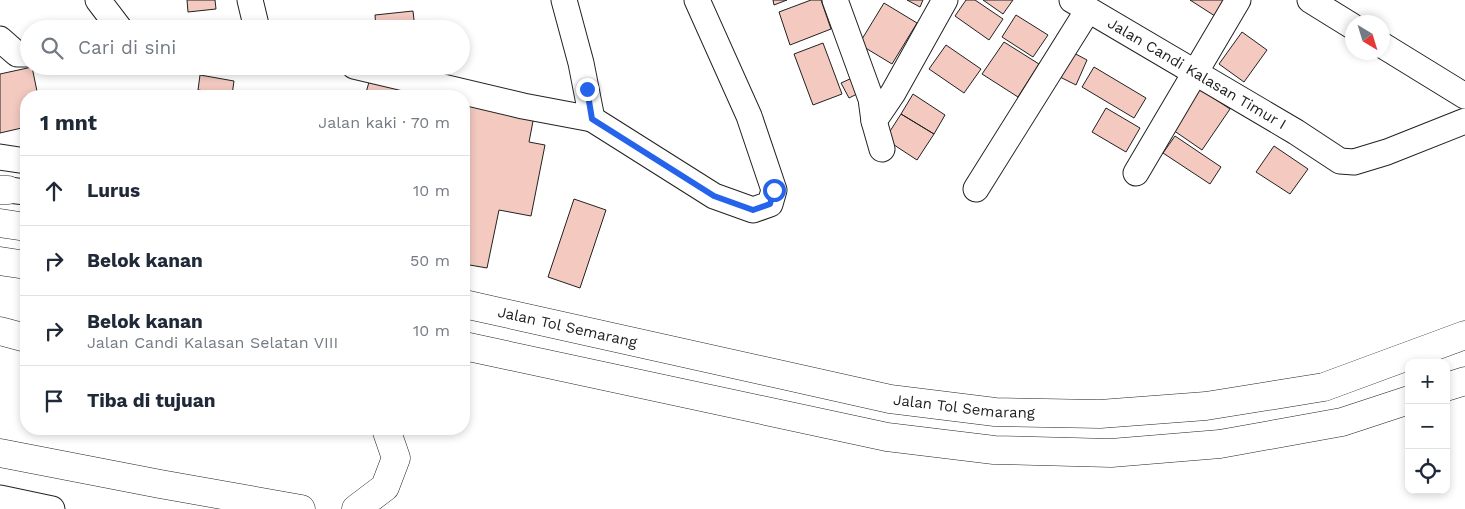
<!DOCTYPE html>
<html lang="id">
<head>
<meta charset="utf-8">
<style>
	body { margin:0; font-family:"Work Sans",sans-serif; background:#f2f2f3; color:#1f2937 }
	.controls { position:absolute; right:15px; bottom:15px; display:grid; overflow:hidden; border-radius:10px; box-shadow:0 2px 8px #0003 }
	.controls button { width:45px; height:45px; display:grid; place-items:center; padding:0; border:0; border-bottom:1px solid #e0e1e3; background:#fff; color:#1f2937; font:25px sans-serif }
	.compass { position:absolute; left:1345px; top:15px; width:45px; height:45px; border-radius:50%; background:#fff; box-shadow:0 2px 8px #0003; rotate:142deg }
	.stop { position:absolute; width:15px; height:15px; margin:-11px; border:4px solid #2563eb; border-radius:50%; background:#fff }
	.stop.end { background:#2563eb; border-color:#fff; box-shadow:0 1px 5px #0008 }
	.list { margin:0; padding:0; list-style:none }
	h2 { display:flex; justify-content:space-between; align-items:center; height:65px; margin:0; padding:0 20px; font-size:21px }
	h2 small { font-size:16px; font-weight:400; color:#747a83 }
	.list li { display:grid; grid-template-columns:32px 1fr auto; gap:15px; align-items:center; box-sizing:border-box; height:70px; padding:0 20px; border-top:1px solid #e0e1e3 }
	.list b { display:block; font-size:19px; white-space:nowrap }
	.list p { margin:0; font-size:16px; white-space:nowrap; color:#747a83 }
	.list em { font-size:16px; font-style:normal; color:#747a83 }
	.icon { flex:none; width:28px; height:28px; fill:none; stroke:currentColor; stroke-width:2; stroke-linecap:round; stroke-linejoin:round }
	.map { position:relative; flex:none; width:1465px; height:509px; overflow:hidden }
	.search { position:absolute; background:#fff; box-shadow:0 2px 8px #0003; left:20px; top:20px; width:450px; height:55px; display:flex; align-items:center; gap:12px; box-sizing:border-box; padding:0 18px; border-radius:28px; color:#747a83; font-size:19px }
	.panel { position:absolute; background:#fff; box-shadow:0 2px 8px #0003; left:20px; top:90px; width:450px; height:345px; border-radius:20px }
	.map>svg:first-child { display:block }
	.building { fill:#f3c9c0; stroke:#222 }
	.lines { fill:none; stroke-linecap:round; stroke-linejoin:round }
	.minor-casing { stroke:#222; stroke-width:27 }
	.highway-casing { stroke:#222; stroke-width:29 }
	.minor { stroke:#fff; stroke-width:25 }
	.highway { stroke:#fff; stroke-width:28 }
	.route { stroke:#2563eb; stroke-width:6 }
	.labels { text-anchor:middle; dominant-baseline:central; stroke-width:4; stroke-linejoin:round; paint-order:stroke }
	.street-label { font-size:15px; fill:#222; stroke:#fff }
</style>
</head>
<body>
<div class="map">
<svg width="1465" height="509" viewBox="0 0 1465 509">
	<rect width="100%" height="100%" fill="#fff"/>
	<path class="building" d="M187,0H215L216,9L188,12Z
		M773,0H787L774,5Z
		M811,0H821L831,29L790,45L779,12Z
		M907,0H923L920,7Z
		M966,0H975L1003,19L989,40L955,16Z
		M983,0H1013L1003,14Z
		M1190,0H1230L1218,18Z
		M884,3L917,23L892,64L859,44Z
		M413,11L415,29H376L375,15Z
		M1016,15L1048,35L1033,57L1002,37Z
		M1242,32L1267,50L1244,82L1219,64Z
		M1004,42L1039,64L1018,97L982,74Z
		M823,43L842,94L813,105L794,54Z
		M946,45L981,69L964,93L929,69Z
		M1072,52L1087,60L1076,85L1060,77Z
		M32,67L38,96H26V127L0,133V74Z
		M1094,67L1146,98L1134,118L1082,87Z
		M200,75L234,81L232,95L198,90Z
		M852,78L859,93L849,98L841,83Z
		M369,82L409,91L408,96H365Z
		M1200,89L1230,109L1202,150L1173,130Z
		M412,92L433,96H411Z
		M913,94L945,115L934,134L901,114Z
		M464,102L534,116L529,142L545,145L531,216L499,210L487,268L464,264Z
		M1106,108L1140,128L1126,152L1092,132Z
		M901,114L934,134L917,160L885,139Z
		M1175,136L1221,167L1210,184L1163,153Z
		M1274,146L1308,169L1290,194L1256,172Z
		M574,199L606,210L580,288L548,277Z"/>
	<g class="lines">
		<g class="minor-casing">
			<g id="minor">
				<path d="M98,0L120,29"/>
				<path d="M250,0L257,29"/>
				<path d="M835,0L871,99L874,121L893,93L945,0"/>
				<path id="s1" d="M1072,0L1296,132L1340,161L1354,162L1387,152L1465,121"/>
				<path d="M1310,0L1352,26"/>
				<path d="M0,39L17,54H29"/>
				<path d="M1382,45L1465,96"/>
				<path d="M354,66L523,106L592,119L581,63L564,0"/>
				<path d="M592,119L714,196L753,210L770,204L774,190L749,116L697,0"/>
				<path d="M874,121L882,149"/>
				<path d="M0,157L26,161"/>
				<path d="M1136,173L1238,0"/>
				<path d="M976,189L1088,10"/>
				<path d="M8,190L26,192"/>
				<path d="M0,498L52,509"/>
			</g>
		</g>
		<g class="highway-casing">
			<g id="highway">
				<path d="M0,190H8"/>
				<path d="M0,223L26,227"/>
				<path d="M0,261L26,265"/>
				<path id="s2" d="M464,304L890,399L995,412L1100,414L1206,406L1324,387L1465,335"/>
				<path d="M0,331L26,338"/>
				<path d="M464,346L887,437L994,450L1111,453L1220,444L1342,422L1409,400"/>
				<path d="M1446,387L1465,381"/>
				<path d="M0,453L160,484L301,509"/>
				<path d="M356,509L385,487L396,458L386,429"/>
			</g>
		</g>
		<use href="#minor" class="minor"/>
		<use href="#highway" class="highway"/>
	</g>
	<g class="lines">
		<path class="route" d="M587,89L592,119L714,196L753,210L770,204L774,190"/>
	</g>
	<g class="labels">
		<g class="street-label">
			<text stroke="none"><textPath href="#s1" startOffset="145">Jalan Candi Kalasan Timur I</textPath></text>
			<text stroke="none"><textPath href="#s2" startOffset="106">Jalan Tol Semarang</textPath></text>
			<text stroke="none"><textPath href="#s2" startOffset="511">Jalan Tol Semarang</textPath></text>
		</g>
	</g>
</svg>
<div class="controls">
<button>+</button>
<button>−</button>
<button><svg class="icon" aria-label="locate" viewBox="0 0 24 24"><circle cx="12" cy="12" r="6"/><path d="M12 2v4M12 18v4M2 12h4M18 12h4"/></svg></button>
</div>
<svg class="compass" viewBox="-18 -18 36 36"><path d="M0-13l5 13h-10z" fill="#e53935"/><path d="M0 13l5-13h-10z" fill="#747a83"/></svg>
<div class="stop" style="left:774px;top:190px"></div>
<div class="stop end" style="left:587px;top:89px"></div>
<div class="search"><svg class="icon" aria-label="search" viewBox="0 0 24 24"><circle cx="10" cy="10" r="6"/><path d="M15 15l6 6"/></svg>Cari di sini</div>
<section class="panel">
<h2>1 mnt<small>Jalan kaki · 70 m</small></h2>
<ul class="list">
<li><svg class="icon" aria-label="ahead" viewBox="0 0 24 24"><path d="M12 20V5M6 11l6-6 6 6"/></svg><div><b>Lurus</b></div><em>10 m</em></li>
<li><svg class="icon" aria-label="right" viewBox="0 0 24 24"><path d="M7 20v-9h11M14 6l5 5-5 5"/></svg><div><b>Belok kanan</b></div><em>50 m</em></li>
<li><svg class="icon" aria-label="right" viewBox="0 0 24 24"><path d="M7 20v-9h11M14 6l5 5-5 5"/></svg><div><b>Belok kanan</b><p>Jalan Candi Kalasan Selatan VIII</p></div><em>10 m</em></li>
<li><svg class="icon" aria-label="arrive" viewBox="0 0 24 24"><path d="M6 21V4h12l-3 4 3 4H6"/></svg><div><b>Tiba di tujuan</b></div></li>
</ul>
</section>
</div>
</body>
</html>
